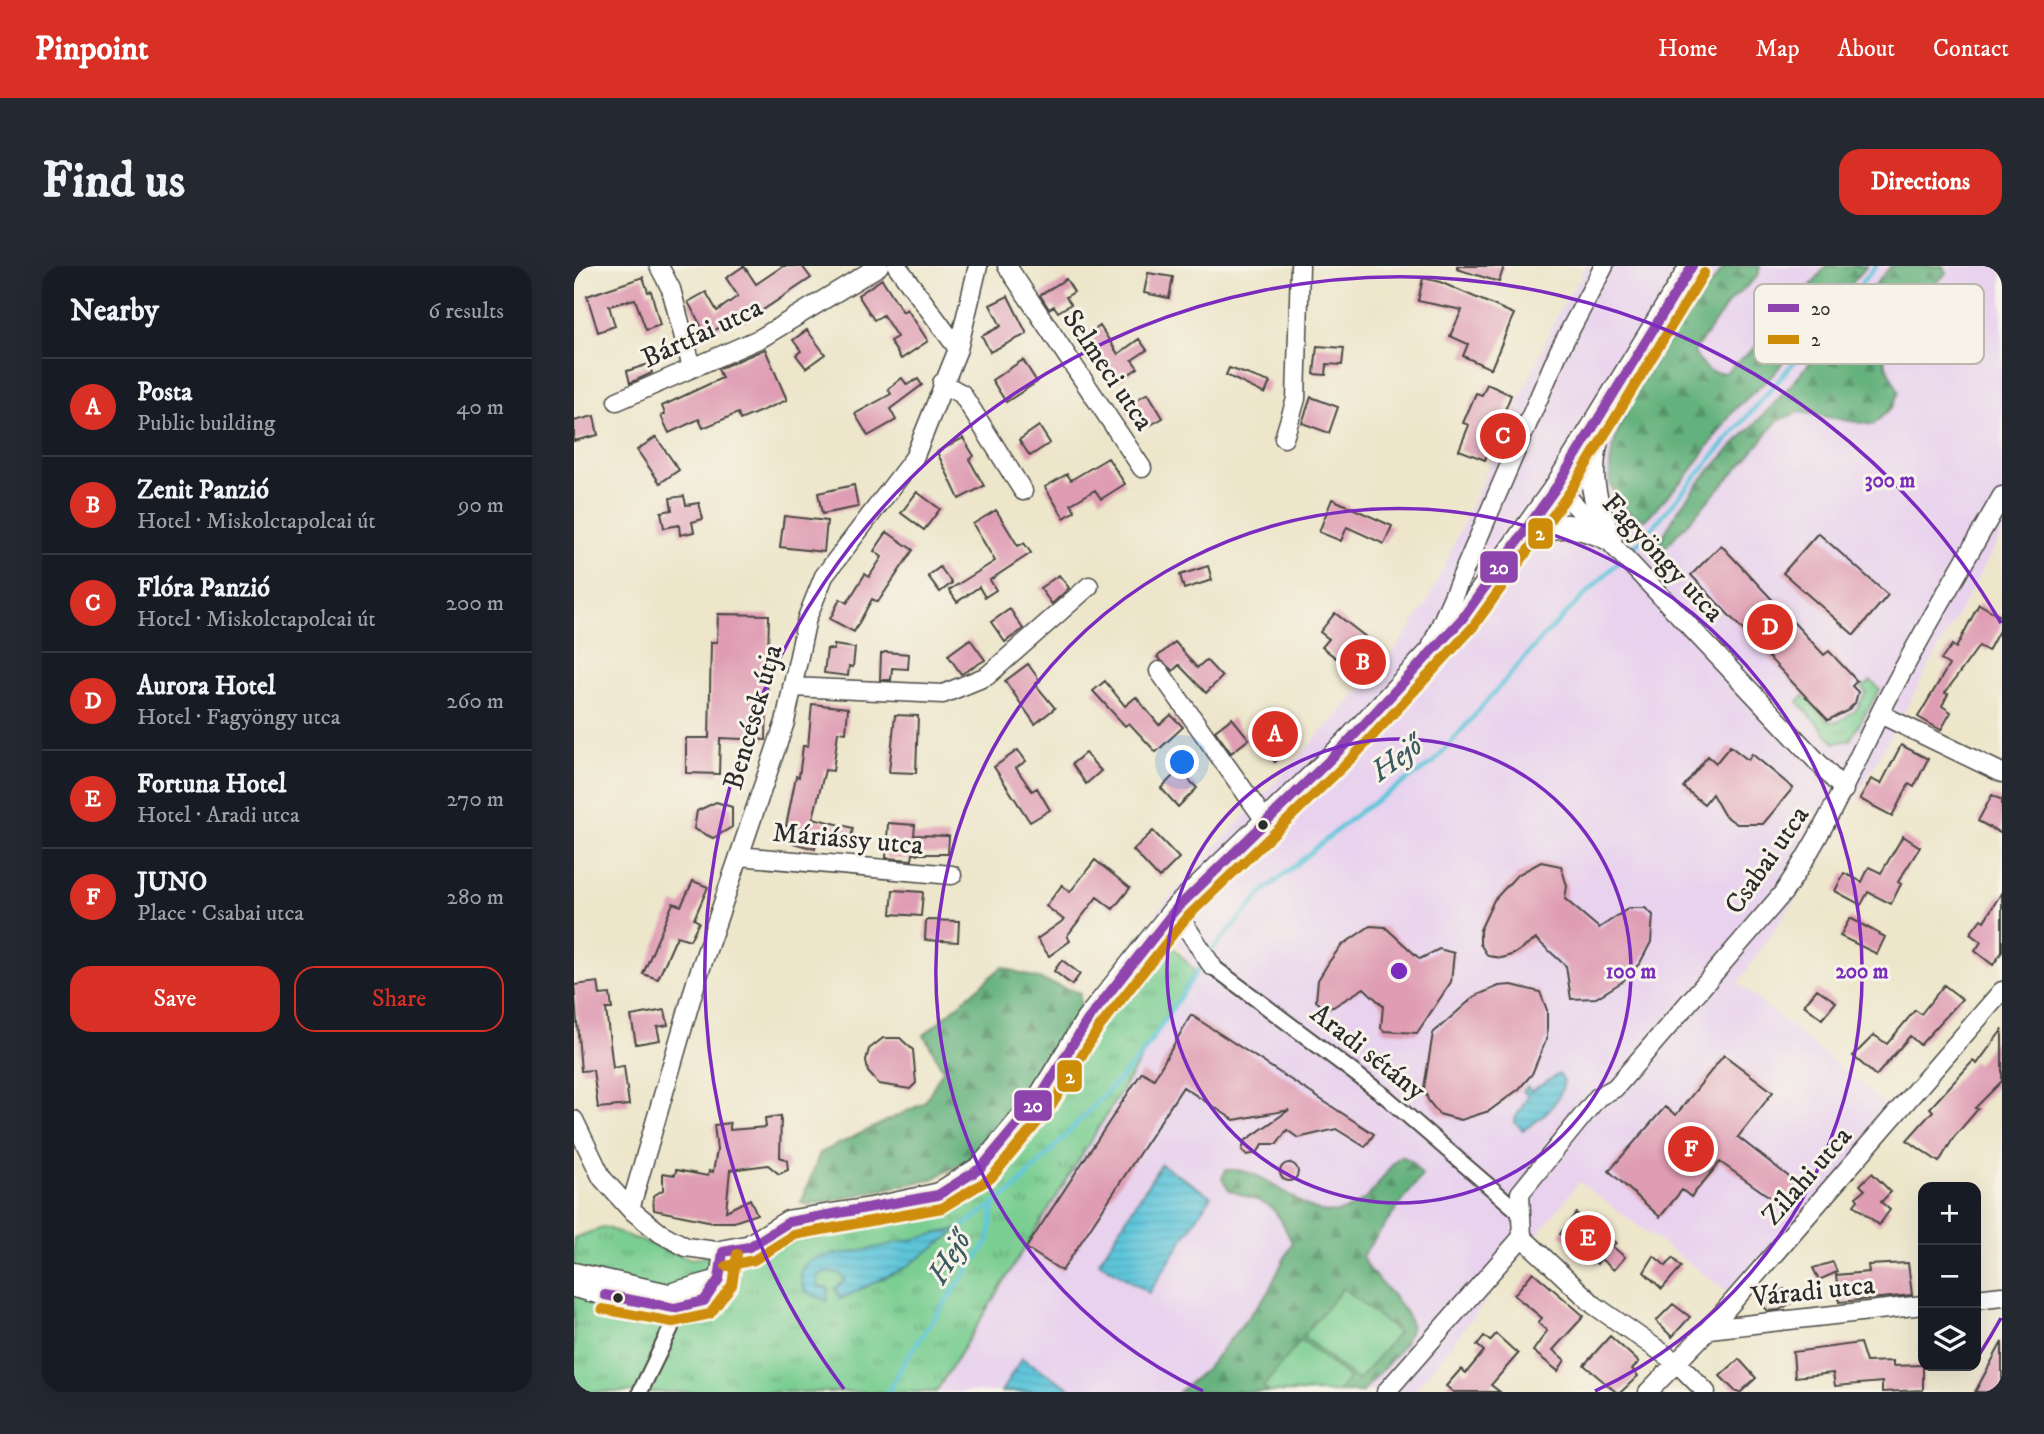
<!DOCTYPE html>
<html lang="en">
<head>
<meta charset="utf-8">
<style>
	body { margin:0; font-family:"IM FELL DW Pica",serif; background:#242831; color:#f1f3f6 }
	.controls { position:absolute; right:21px; bottom:21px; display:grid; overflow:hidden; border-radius:14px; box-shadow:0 7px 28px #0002 }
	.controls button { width:63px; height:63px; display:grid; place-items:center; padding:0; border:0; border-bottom:2px solid #363941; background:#171b24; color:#f1f3f6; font:35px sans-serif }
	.you { position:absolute; left:609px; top:497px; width:24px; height:24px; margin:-18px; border:5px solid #fff; border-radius:50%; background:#1a73e8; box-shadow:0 0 0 10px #1a73e833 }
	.badge { display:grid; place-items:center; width:46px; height:46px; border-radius:50%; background:#d93025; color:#fff; font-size:23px; font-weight:700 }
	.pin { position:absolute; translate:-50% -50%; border:4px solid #fff; box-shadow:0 2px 7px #0006 }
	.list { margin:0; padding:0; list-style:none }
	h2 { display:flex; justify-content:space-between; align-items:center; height:91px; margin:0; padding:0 28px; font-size:30px }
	h2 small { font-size:23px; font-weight:400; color:#9ea1a6 }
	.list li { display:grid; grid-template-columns:46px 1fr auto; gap:21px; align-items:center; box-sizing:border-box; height:98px; padding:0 28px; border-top:2px solid #363941 }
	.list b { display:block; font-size:26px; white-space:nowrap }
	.list p { margin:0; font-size:23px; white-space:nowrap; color:#9ea1a6 }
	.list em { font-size:23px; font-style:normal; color:#9ea1a6 }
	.actions { display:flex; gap:14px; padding:21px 28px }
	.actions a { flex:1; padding:16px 0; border:2px solid #d93025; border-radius:21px; text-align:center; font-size:24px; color:#d93025 }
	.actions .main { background:#d93025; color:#fff }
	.icon { flex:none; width:38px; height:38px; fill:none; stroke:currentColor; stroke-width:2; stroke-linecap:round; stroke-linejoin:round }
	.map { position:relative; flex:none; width:1428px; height:1126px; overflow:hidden; border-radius:21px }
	header { display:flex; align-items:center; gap:42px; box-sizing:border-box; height:98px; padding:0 35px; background:#d93025; color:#fff }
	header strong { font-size:33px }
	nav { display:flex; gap:38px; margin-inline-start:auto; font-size:24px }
	.intro { display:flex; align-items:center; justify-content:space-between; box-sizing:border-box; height:168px; padding:0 42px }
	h1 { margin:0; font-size:49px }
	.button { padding:18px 32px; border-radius:21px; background:#d93025; color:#fff; font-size:24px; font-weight:700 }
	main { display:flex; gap:42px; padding:0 42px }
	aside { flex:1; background:#171b24; border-radius:21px; box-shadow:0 7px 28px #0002 }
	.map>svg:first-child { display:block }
	.built { fill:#e8d2ee }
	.grass { fill:url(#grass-tufts); stroke:#527c5e; stroke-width:2 }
	.forest { fill:url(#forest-firs); stroke:#476e54; stroke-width:2 }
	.pitch { fill:#7ace92; stroke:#527c5e; stroke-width:2 }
	.water { fill:url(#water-rules); stroke:#447882; stroke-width:2 }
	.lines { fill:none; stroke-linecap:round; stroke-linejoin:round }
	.stream { stroke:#5dc5da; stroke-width:4.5 }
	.building { fill:#df9db4 }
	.pedestrian-casing { stroke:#484743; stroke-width:18 }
	.minor-casing { stroke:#484743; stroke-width:21 }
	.tertiary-casing { stroke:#484743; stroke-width:26 }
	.pedestrian { stroke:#fff; stroke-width:14 }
	.minor { stroke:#fff; stroke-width:18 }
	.tertiary { stroke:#fff; stroke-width:23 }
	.bus-1-casing { stroke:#f7f3e8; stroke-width:16 }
	.bus-2-casing { stroke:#f7f3e8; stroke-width:16 }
	.bus-1 { stroke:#8e44ad; stroke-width:10 }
	.bus-2 { stroke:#ce8d09; stroke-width:10 }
	.ring { fill:none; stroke:#7b2cbf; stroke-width:3.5 }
	.bus-dot { fill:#2b2b2b; stroke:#f7f3e8; stroke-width:2.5 }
	.labels { text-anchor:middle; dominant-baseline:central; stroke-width:6; stroke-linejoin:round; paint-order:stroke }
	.street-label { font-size:28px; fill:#2b2b2b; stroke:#f7f3e8 }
	.water-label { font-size:30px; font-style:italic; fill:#3a5960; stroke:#f7f3e8 }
	.key { fill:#f7f3e8; stroke:#bab7af; stroke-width:2 }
	.key-label { font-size:19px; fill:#2b2b2b }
	.centre { fill:#7b2cbf; stroke:#f7f3e8; stroke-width:3.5 }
	.ring-label { font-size:21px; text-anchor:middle; font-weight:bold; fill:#7b2cbf; stroke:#f7f3e8; stroke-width:6; stroke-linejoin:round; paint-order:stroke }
	.line-badge { stroke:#f7f3e8; stroke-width:2.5 }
	.badge-label { font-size:19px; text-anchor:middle; font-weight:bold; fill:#fff }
</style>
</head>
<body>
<header>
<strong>Pinpoint</strong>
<nav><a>Home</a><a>Map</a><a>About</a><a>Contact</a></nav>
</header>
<div class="intro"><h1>Find us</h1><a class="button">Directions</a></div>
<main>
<aside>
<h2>Nearby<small>6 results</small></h2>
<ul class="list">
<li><span class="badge">A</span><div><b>Posta</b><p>Public building</p></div><em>40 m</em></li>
<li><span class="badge">B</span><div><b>Zenit Panzió</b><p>Hotel · Miskolctapolcai út</p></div><em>90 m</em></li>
<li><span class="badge">C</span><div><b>Flóra Panzió</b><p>Hotel · Miskolctapolcai út</p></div><em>200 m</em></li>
<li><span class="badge">D</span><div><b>Aurora Hotel</b><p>Hotel · Fagyöngy utca</p></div><em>260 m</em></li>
<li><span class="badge">E</span><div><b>Fortuna Hotel</b><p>Hotel · Aradi utca</p></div><em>270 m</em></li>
<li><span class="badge">F</span><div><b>JUNO</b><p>Place · Csabai utca</p></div><em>280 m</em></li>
</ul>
<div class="actions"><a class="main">Save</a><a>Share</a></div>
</aside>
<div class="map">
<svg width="1428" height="1126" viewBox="0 0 1428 1126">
	<defs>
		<pattern id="grass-tufts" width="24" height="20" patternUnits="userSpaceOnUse" patternTransform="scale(1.75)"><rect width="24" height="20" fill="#7ace92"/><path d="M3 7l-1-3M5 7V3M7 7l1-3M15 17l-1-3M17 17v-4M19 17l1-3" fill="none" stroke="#64a777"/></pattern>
		<pattern id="forest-firs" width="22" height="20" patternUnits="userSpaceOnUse" patternTransform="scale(1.75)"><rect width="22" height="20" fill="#63b17c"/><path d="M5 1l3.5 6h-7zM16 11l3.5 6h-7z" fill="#529066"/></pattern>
		<pattern id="water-rules" width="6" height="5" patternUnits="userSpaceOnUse" patternTransform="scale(1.75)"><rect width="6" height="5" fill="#5dc5da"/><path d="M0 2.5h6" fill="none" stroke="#51a9bb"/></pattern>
	</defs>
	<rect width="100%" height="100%" fill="#f7f3e8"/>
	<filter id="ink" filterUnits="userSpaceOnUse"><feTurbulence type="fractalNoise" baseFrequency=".0143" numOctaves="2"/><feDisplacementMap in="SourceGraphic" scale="14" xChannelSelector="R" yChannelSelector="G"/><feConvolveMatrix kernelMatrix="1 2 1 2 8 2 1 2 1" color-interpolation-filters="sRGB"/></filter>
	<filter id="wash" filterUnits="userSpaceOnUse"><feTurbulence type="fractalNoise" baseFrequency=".00686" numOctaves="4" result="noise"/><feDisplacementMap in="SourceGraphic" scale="28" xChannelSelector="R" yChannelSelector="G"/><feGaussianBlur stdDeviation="1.57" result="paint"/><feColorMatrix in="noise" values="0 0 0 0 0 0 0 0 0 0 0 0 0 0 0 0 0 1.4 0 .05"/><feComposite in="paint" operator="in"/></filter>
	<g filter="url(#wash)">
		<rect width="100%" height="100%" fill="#ede6cb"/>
		<path class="built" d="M1013,0H1428V268L1249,592L1164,717L1322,847L1162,1032L1005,916L840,1126H362L621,705L582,646L812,396L853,338L986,44Z"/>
		<path class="grass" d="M1297,415L1306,423L1276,474L1261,477L1224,436L1231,429L1254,455L1264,456L1282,444L1292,426L1288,422Z
			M565,669L601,683L621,705L362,1126H0V972L30,961L117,993L328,955L398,926Z"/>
		<path class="forest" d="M1151,0H1186L1184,10L1155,36L1120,86C1128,101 1134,108 1151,107L1207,59L1252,0H1293L1275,21L1231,64L1201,107L1161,143L1116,206L1071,254C1064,250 1052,246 1047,240C999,183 1117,46 1151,0Z
			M1317,0H1369L1373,7C1351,27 1309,56 1310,90C1310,100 1320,116 1325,126L1318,141L1299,159L1225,146L1204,154L1174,191L1094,278L1089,283L1084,282C1109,220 1166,177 1209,128C1246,86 1281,42 1317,0Z
			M428,701L506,727V740L471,810L404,889L358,913L236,939L227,937L246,887L350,837L369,804L350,769Z
			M826,890L836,894L848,909L788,990C793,1004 801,1009 810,1020C818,1029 833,1045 836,1056C842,1073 800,1111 789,1126H605L632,1103L693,1028L718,977C699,933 696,940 655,924L648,912L652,904C708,900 737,978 792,932C806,920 813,902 826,890Z"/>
		<path class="pitch" d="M769,1022L824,1067L784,1115L729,1070Z
			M727,1074L775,1112L764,1126H695L689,1121Z"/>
		<path class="water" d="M985,808L990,815C987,836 967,854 949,864L940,855L954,830L949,825L953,821L957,825Z
			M587,898L637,930L575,1027L525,996Z
			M387,962L331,1002L266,1033L262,1022L271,1014L265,1007L250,1006L243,1011L245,1021L254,1022L253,1035L231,1025C227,1015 223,1004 234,996C247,988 266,989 281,986C317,979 352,970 387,962Z
			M448,1092L502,1126H427Z"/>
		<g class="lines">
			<path class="stream" d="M1053,288L1071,270L1302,0
				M635,688L690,625L785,546L859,497L967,373L1046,294
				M387,962L420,938
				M314,1126L334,1090L415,974L420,938L440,924L567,790L630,695"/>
		</g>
		<g id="blocks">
			<path class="building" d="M170,0L182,18L209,0H228L237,12L171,56L167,49L132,69L114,36L132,26L143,45L164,30L152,12Z
				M883,0H930L925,16L883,3Z
				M574,7L599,11L595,32L570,27Z
				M69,11L74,26L77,25L86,59L72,64L61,33L35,40L41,60L24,66L13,30Z
				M849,12L866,16L940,48L917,103L889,90L894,78L876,70L888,44L844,35Z
				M308,13L329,46L333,43L354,75L327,93L316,75L323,71L309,49L300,54L284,29Z
				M492,13L500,26L492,31L497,38L484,46L480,40L475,43L466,29Z
				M434,30L453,68L416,86L408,70L427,60L416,39Z
				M526,60L544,88L565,73L573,84L558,94L564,102L545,115L524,86L514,93L503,76Z
				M233,64L251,88L232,102L222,89L227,85L219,74Z
				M743,80L770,82L768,99L753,98L752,109L740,108Z
				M191,83L213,134L166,154L164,147L129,162L125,153L95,167L87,150L91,148L88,140L148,112L144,103Z
				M449,94L463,116L432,136L418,114Z
				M75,98L78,107L56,117L53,105Z
				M655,102L696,116L691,128L652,109Z
				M328,112L333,119L344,113L348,119L316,143L322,154L294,170L281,148L317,128L314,123Z
				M913,118L937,129L911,194L885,184L895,159L889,157L902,127L908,129Z
				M574,127L589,152L575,160L570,152L560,158L550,141Z
				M737,131L764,141L755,167L728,157Z
				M20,150L24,169L0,175V155Z
				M465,160L476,177L456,190L445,174Z
				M82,171L105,204L86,217L63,184Z
				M389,172L400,190L395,193L410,220L385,233L363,186Z
				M534,192L551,218L527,233L521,224L497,238L501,245L490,252L471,221L493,208L497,214Z
				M280,219L284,241L248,248L244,227Z
				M343,226L366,243L350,264L327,247Z
				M110,230L112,239L125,237L129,253L118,256L120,266L106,269L105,259L90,262L87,246L98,244L96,232Z
				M758,233L818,260L810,278L773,261L767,275L745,266Z
				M422,244L444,280L450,277L457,287L416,314L422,324L411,331L405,321L383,336L375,324L421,295L399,258Z
				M210,250L253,255L250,286L206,281Z
				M313,266L339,284L304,336L298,333L280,366L256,353L266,333L273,337L291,308L295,311L308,291L300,285Z
				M1244,267L1314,329L1280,369L1209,307Z
				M1147,279L1250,389L1255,385L1283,415L1278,420L1284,426L1281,437L1273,445L1254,454L1117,309Z
				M634,300L638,314L610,323L606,309Z
				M366,301L378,317L366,326L354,310Z
				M485,309L495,322L478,338L466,322Z
				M1405,338L1428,351V359L1414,385L1405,380L1371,427L1374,428L1368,440L1377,446L1367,464L1344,451L1375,399L1367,394L1378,379L1382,382Z
				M436,343L449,363L431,376L417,356Z
				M761,347L798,376L782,396L768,384L762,392L748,381L755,373L746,366Z
				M144,348L195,349L192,474L146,472L145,508L112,507V472H135L137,376H143Z
				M396,373L411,394L387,408L374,389Z
				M601,376L623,402L632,394L648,411L632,427L605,399L599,405L583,391Z
				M260,379L281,382L279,401L275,400L274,410L250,407L253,383L260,384Z
				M311,386L335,388L334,403L318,402L317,414H306L307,388Z
				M454,398L466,415L461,418L481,442L461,458L431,415Z
				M531,415L551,440L562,431L585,459L597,449L609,461L582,486L555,457L551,460L519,425Z
				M238,438L274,442L272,467L264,466L259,505L251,504L239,552L279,562L275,582L243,574L241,583L216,576L219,562L212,560L222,510L225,511L229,480H234Z
				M321,449L344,450L342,507L315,506Z
				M658,452L675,473L657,487L641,465Z
				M696,454L718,482L701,496L678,468Z
				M1327,479L1354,493L1340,521L1335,518L1318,550L1286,533L1297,513L1307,518Z
				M1156,480L1174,494L1178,488L1219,522L1189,558H1163L1150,549L1138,528L1130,538L1109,521L1134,490L1142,497Z
				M444,484L452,495L442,502L458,525L463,522L476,544L456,556L420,501Z
				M511,487L527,505L512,518L498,498Z
				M605,504L623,522L604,541L587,522Z
				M1418,529L1428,534V568L1404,555Z
				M142,536L158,541V561L139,572L120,563L123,545Z
				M314,557L341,559L340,569L375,570L374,588H339L338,594L312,592Z
				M579,565L605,592L585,612L559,584Z
				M1329,570L1346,581L1324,616L1327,618L1317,638L1294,626L1287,639L1261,625L1270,607L1288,616L1295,601L1307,607Z
				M521,594L556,622L539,643L523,631L493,670L496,675L475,690L463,673L490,654L472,640L488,619L496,626Z
				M967,596L987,600L993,620L991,633L1025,662L1055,642H1071L1079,649L1077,676L1066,697L1048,716L1022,732L997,733L992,700L962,673L940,688L928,692L914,690L906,678V664L920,634L943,609Z
				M119,615L134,621L120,653L125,656L116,674L103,670L84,713L69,708L99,637L107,640Z
				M319,624L349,626L347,650L317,648Z
				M1428,626V686L1419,699L1401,685L1407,676L1396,668L1407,653L1410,655Z
				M1276,652L1311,671L1303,688L1266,670Z
				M352,654L385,655L384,676L351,674Z
				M796,660L811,661L846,693L865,683L880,687L877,716L843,767L810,765L807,762L809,740L790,722L759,741L751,742L742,735L744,714L755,696L767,680Z
				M488,694L506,708L498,719L480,705Z
				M24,716L26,729L36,728L38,743H32L39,802L50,800L55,839L24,842L19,804L7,805L0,719Z
				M938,719L966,726L973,744V772L958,808L945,823L915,845L887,854L865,848L854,834L850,822L859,767L901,730L925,720Z
				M1370,719L1388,733L1346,779L1336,770L1302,810L1279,790L1300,769L1313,778L1341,744L1347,748Z
				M1243,723L1262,736L1248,753L1230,739Z
				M91,744L94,759L83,761L86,774L62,778L57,750Z
				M617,749L800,868L791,881L762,863L724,872L713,864L703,878H689L683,887L673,889L668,884L671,875L715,844L660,854L609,821L488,1005L452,982L568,806L580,813Z
				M1428,764V815L1401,842L1404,843L1380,871L1365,896L1333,874L1359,845L1356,842L1399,795L1403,798Z
				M309,772H326L339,784L342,817L336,823L305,818L294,806L292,794L295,783Z
				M1150,789L1199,826L1164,871L1228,921L1213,943L1146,896L1117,931L1108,924L1086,951L1035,905L1091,841L1102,849Z
				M207,850L206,891L213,894L214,904L205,908L194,899L156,904L152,945L176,933L183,948L160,956H132L134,955L80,944L79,930L89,924V907L101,909L102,904L134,910L135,905L139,906L143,884L140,859L156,857V864L192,861L191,852Z
				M706 906a9 9 0 1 1 18 0a9 9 0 1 1-18 0Z
				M1298,907L1317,926L1307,936L1316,944L1305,959L1280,939L1284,934L1282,931L1291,924L1286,919Z
				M1002,947L1042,977L1038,980L1051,991L1040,1004L1027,993L1023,998L986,968Z
				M1080,990L1092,1000L1099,992L1107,1001L1088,1023L1070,1006Z
				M1259,996L1263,1006L1245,1014L1239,1002Z
				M1334,997L1338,1029L1265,1036L1262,1009L1295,1006L1294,999Z
				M959,1006L1010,1050L979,1084L991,1094L984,1105L959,1085L973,1065L964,1057L968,1052L940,1029Z
				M1210,1023L1219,1036L1205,1044L1194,1045L1186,1036Z
				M1099,1038L1116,1051L1098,1071L1082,1055Z
				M922,1068L944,1088L917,1119L926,1126H879L872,1120L887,1103L892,1107L910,1085L903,1079L910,1070L916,1075Z
				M1036,1070L1065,1096L1058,1103L1064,1110L1047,1126H1042L1010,1099Z
				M1428,1076V1126H1401Z
				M1286,1077L1292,1096L1319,1095V1100L1349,1099V1124L1308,1126V1116L1261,1120L1259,1107L1221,1111L1219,1086Z
				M1165,1093L1182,1112L1167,1126H1162L1146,1110Z"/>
		</g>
	</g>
	<g filter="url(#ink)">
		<use href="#blocks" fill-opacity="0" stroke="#484743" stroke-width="2"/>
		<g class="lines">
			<g class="pedestrian-casing">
				<path id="pedestrian" d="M638,700L811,830L945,946
					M66,1126L97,1062L100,1042"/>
			</g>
			<g class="minor-casing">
				<path id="minor" d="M85,0L97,23L118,102
					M323,0L384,83
					M433,0L568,202
					M368,117L388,128L449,225
					M43,135L187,72L305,0
					M710,172L722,133L726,0
					M983,220L1270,524
					M858,379L985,85L1030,0
					M585,405L693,557
					M218,421L369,428L413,410L515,320
					M1306,448L1428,507
					M165,590L378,609
					M601,644L638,700
					M0,854L28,912L56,943L86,967L112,981L149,986L145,1013L130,1035C82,1046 47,1034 0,1022
					M56,943L122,716L211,456L233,352L250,310L340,192L384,83L404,0
					M948,971L946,927L1024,831L1041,822L1209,627C1248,570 1275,510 1305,449C1343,374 1387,302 1428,230
					M948,971L1020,1039L1103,1097L1132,1126
					M0,1006L95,1027L145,1013
					M1402,1033L1428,1030
					M1135,1063L1349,1039
					M812,1126L948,971
					M1074,1126L1135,1063L1428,725"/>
			</g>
			<g class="tertiary-casing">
				<path id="tertiary" d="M1026,162C1012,206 1019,232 1036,273
					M951,268C987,257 1001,257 1036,273
					M149,986L175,981L215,956L300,943L364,929L407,902L467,830L513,755L601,644L770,480L888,353L983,220L1118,0"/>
			</g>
			<use href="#pedestrian" class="pedestrian"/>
			<use href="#minor" class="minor"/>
			<use href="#tertiary" class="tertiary"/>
			<g class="bus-1-casing">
				<path id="bus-1" d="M149,986L175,981L215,956L364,929L407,902L467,830L513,755L601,644L770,480L888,353L983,220L1118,0
					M31,1029L100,1042L130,1035L145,1013L149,986"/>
			</g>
			<g class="bus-2-casing">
				<path id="bus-2" d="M152,1000L180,994L220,969L368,942L417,912L478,839L524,763L611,653L780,490L899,361L995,227L1130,7
					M28,1043L99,1056L136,1048L158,1019L163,988"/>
			</g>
			<use href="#bus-1" class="bus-1"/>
			<use href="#bus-2" class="bus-2"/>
		</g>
	</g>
	<g class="ring">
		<circle cx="825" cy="705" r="232"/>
		<path d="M629 1125A463 463 0 1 1 1021 1125"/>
		<path d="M1427 1052A695 695 0 0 1 1405 1089M270 1123A695 695 0 1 1 1427 357"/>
	</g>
	<g class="bus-dot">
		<circle cx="689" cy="559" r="6"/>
		<circle cx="44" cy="1032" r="6"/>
	</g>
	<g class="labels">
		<g class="street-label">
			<text transform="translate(128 67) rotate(-25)">Bártfai utca</text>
			<text transform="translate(534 104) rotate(56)">Selmeci utca</text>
			<text transform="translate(1089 292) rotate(47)">Fagyöngy utca</text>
			<text transform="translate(179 451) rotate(-74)">Bencések útja</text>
			<text transform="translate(274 573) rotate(5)">Máriássy utca</text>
			<text transform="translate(1193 594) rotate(-55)">Csabai utca</text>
			<text transform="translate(794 786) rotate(38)">Aradi sétány</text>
			<text transform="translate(1233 910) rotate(-49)">Zilahi utca</text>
			<text transform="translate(1239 1025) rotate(-6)">Váradi utca</text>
		</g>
		<g class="water-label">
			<text transform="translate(823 493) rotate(-36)">Hejő</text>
			<text transform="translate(376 992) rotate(-59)">Hejő</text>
		</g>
	</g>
	<rect x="1180" y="18" width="230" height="80" rx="10" class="key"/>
	<rect x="1194" y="38" width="31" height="8" fill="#8e44ad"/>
	<rect x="1194" y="69" width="31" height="9" fill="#ce8d09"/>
	<g class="key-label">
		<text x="1237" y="49">20</text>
		<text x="1237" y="80">2</text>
	</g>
	<circle cx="825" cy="705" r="10" class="centre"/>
	<g class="ring-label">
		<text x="1316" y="221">300 m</text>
		<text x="1057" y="712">100 m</text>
		<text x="1288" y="712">200 m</text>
	</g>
	<g class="line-badge">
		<rect x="953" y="251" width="27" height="33" rx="7" fill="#ce8d09"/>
		<rect x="905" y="284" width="40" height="34" rx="7" fill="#8e44ad"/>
		<rect x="482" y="793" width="27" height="34" rx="7" fill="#ce8d09"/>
		<rect x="439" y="823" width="40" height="33" rx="7" fill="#8e44ad"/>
	</g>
	<g class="badge-label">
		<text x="966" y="274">2</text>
		<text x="925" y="308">20</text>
		<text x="496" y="817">2</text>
		<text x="459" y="846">20</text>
	</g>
</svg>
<div class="controls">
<button>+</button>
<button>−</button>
<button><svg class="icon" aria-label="layers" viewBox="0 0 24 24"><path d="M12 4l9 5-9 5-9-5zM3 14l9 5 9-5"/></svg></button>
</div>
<div class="you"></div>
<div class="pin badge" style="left:701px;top:468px">A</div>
<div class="pin badge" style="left:789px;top:396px">B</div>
<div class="pin badge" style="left:929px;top:170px">C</div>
<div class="pin badge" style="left:1196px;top:361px">D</div>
<div class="pin badge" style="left:1014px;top:972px">E</div>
<div class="pin badge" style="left:1117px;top:883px">F</div>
</div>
</main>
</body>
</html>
